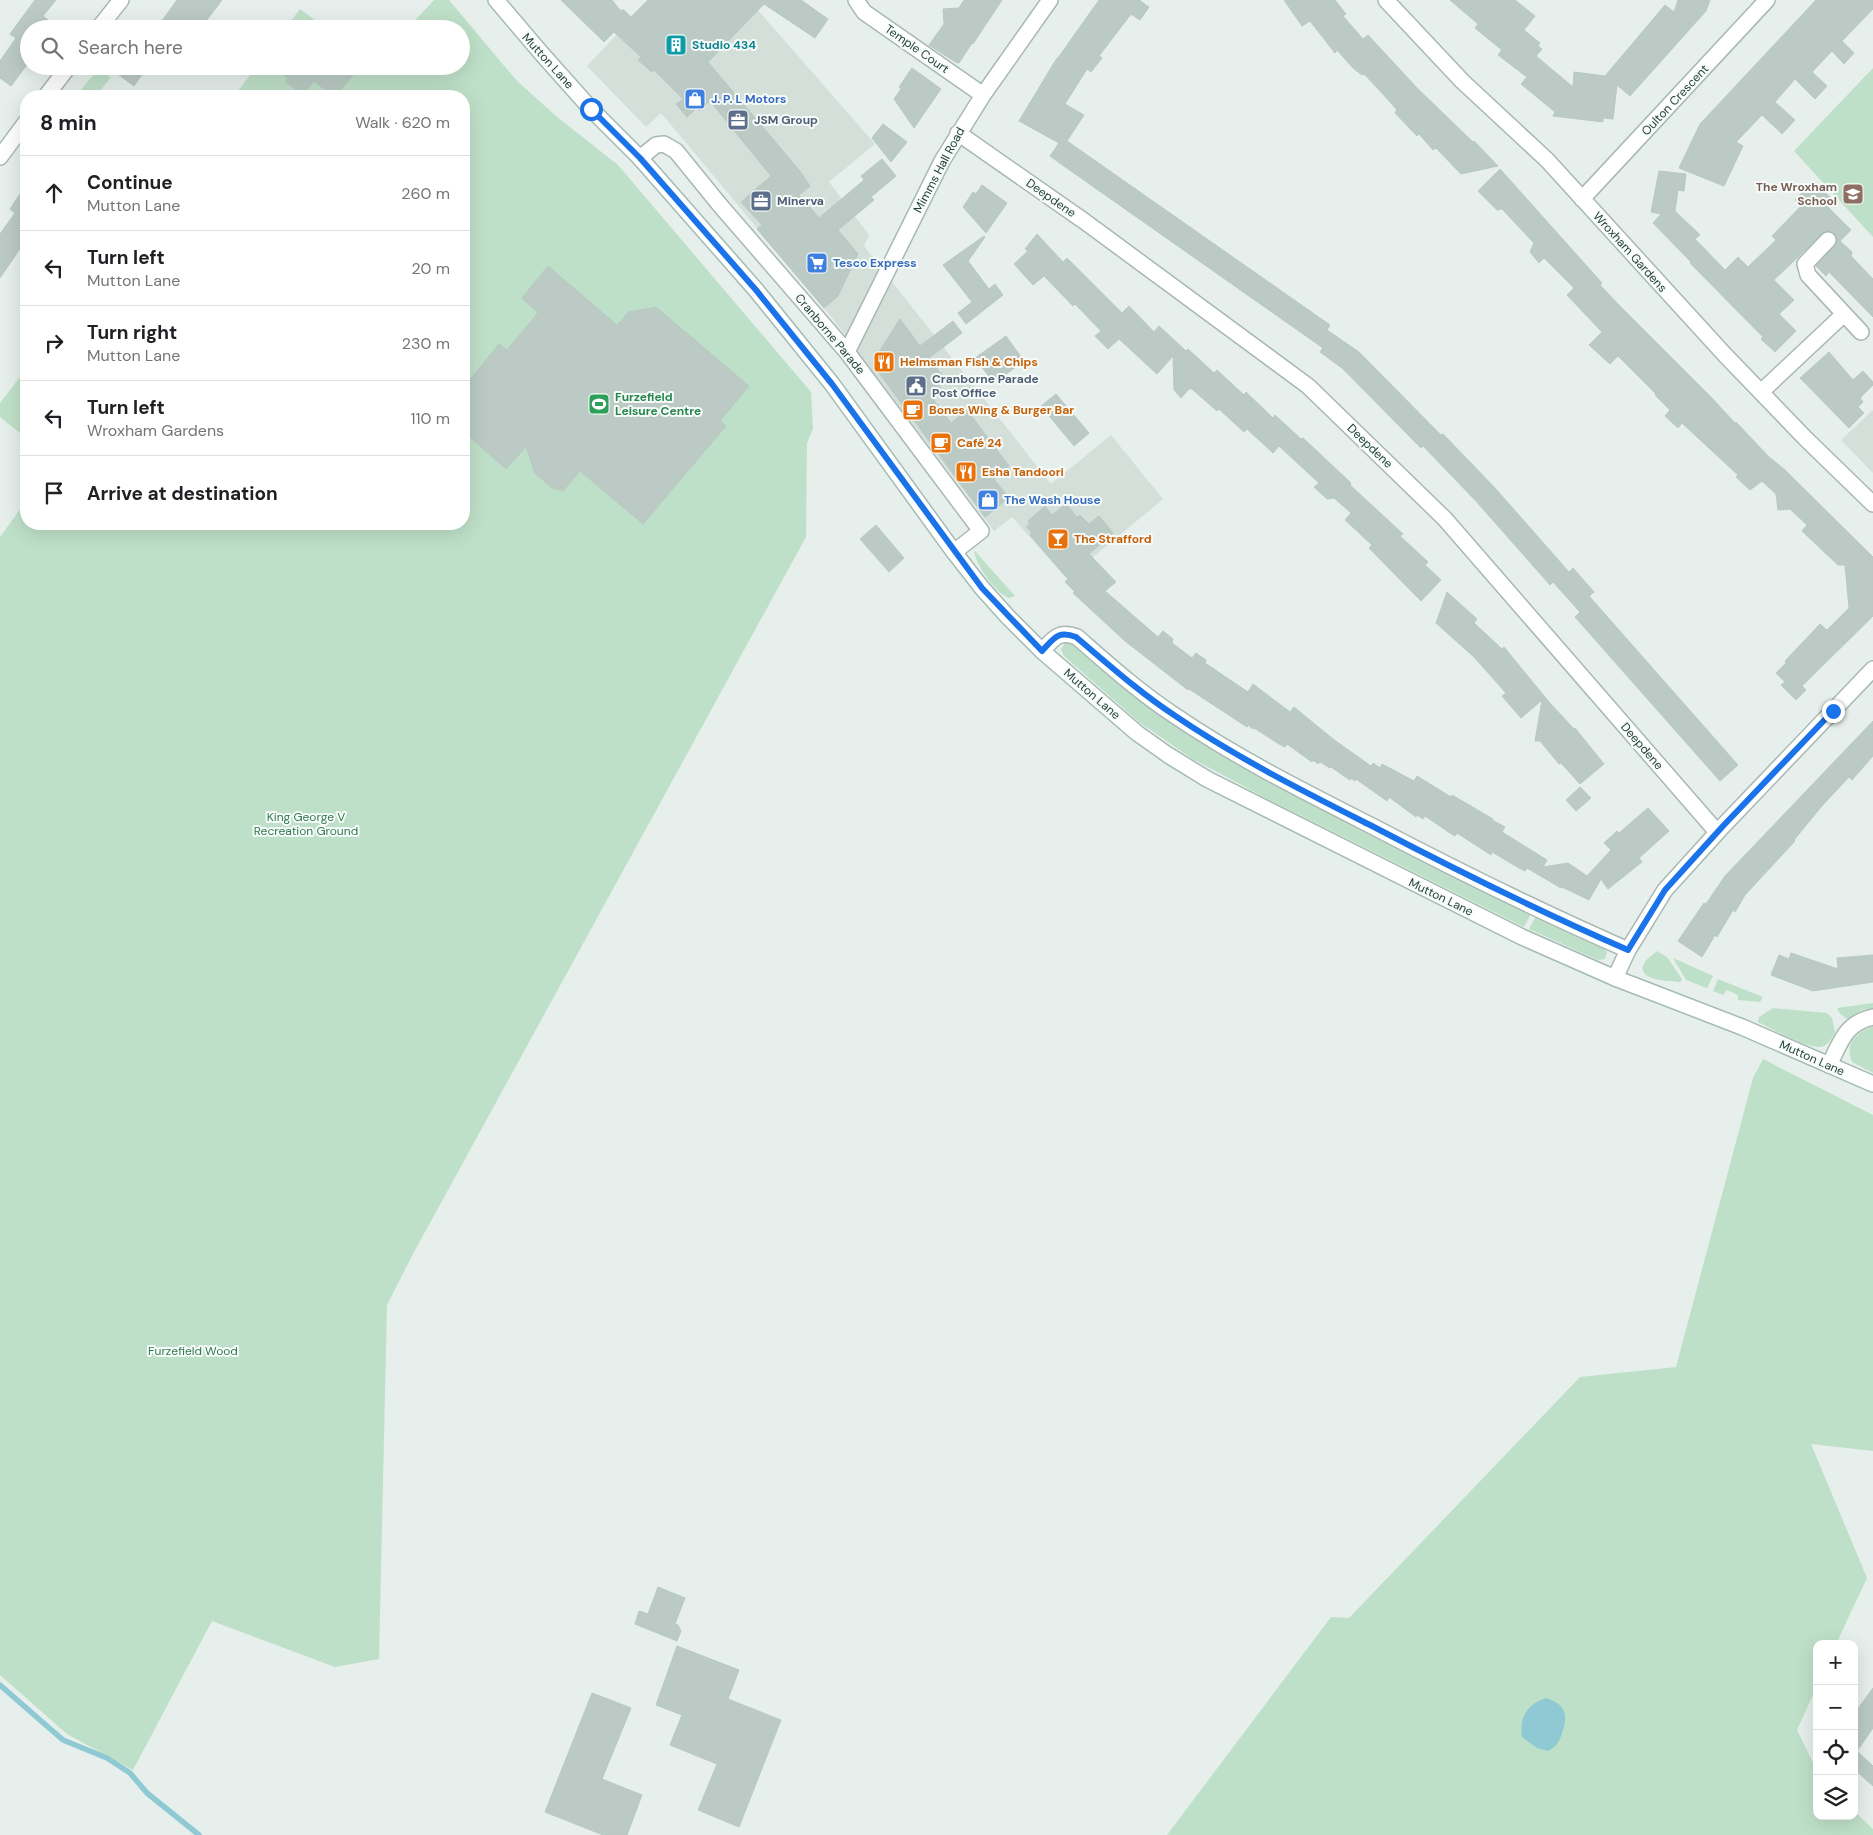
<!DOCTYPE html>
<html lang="en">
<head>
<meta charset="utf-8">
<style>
	body { margin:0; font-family:"DM Sans",sans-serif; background:#f2f2f2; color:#202124 }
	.controls { position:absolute; right:15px; bottom:15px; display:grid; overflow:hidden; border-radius:10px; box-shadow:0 5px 20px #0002 }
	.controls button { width:45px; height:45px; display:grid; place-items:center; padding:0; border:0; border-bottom:1px solid #e0e0e0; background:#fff; color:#202124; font:25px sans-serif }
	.stop { position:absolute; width:15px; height:15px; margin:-11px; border:4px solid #1a73e8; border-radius:50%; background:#fff }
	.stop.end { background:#1a73e8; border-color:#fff; box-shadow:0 1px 5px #0008 }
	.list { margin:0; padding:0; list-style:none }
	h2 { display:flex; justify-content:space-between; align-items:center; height:65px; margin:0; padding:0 20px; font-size:21px }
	h2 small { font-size:16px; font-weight:400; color:#757577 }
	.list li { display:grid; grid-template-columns:32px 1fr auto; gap:15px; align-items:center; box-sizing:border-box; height:75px; padding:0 20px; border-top:1px solid #e0e0e0 }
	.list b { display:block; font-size:19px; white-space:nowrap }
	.list p { margin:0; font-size:16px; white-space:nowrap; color:#757577 }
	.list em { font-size:16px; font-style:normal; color:#757577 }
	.icon { flex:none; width:28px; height:28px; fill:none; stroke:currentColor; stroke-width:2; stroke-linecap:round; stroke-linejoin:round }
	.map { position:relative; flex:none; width:1873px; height:1835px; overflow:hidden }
	.search { position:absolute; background:#fff; box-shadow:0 5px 20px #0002; left:20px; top:20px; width:450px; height:55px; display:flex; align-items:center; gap:12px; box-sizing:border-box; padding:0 18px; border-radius:28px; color:#757577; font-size:19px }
	.panel { position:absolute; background:#fff; box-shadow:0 5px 20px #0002; left:20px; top:90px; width:450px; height:440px; border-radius:20px }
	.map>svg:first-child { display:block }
	.built { fill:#d4dfda }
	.green { fill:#bfe0c8 }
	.water { fill:#8ec9d4 }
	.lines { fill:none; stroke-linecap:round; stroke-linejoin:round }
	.stream { stroke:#8ec9d4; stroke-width:5.5 }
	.building { fill:#bbcac4; stroke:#b8c9c2 }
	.minor-casing { stroke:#a8b8b2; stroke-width:18 }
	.secondary-casing { stroke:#a4bbb3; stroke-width:18 }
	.minor { stroke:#fff; stroke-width:15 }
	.secondary { stroke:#fff; stroke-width:15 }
	.route { stroke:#1a73e8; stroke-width:6 }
	.labels { text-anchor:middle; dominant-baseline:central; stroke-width:4; stroke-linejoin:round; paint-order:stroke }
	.culture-label { font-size:12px; font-weight:bold; fill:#0d838f; stroke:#f7fbf9; text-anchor:start }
	.street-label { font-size:12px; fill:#24423a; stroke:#f7fbf9 }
	.shop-label { font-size:12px; font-weight:bold; fill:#366cbe; stroke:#f7fbf9; text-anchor:start }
	.service-label { font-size:12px; font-weight:bold; fill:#4e5e75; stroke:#f7fbf9; text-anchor:start }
	.education-label { font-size:12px; font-weight:bold; fill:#785e54; stroke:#f7fbf9; text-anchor:end }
	.food-label { font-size:12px; font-weight:bold; fill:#c56008; stroke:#f7fbf9; text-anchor:start }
	.leisure-label { font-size:12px; font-weight:bold; fill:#27864d; stroke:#f7fbf9; text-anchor:start }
	.park-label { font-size:12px; fill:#2d7a4b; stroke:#f7fbf9 }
</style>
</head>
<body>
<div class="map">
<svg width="1873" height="1835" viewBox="0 0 1873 1835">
	<rect width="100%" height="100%" fill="#e6efeb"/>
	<path class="built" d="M650,0H749L875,144L829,182L869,235L864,246L1051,484L1111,435L1163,499L1067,579L1012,517L994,531L833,319L661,113L646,127L587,66Z
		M1873,410V473L1841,440Z"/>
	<path class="green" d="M434,0H449L517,81L556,116L618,165L811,392L813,429L807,443L806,537L414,1252L387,1305L379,1659L335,1667L212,1621L133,1770L67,1734L0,1675V537L26,501V524H464V96H234L257,66H461V29H407Z
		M300,9L327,29H285Z
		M1873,68V237L1794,151Z
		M98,69L111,77L96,96H76Z
		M26,369V438L0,417V403Z
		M974,550L1015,596L1009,598C995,593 975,564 974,550Z
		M1065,643H1070L1076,646C1110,676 1145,705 1183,731C1228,761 1276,786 1324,811C1393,847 1461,882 1531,914L1524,927L1264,797L1191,758L1139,722L1064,656L1061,649Z
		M1536,916L1604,949L1607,952L1605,959L1598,960L1529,929Z
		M1657,951L1667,957L1682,979L1681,982C1671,981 1633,981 1645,962C1648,957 1653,955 1657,951Z
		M1673,958L1713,976L1707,988L1686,980Z
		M1718,979L1763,997L1760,1002L1738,1000V995L1727,990L1723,995L1713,991Z
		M1873,1003V1008L1862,1010L1848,1019C1844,1018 1838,1012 1837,1008Z
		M1773,1008L1827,1013L1832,1018L1835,1032C1832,1039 1827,1047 1819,1047C1807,1048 1770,1028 1758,1022L1759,1017Z
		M1873,1026V1073L1852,1062C1844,1043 1856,1033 1873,1026Z
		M1763,1059L1873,1115V1451L1811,1444L1867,1578L1836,1644H1817V1686L1797,1730L1817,1771V1816H1854V1811L1873,1829V1835H1167L1331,1617L1349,1618L1580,1377L1676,1367L1753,1078Z"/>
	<path class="water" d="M1546,1698C1565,1704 1569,1714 1562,1733C1559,1742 1557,1746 1548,1751L1537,1748L1522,1737C1519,1718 1527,1704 1546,1698Z"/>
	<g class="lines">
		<path class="stream" d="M0,1685L63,1740L107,1758L130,1773L147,1793L199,1835"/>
	</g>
	<path class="building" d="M35,0H56L43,16L59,29H29V62L11,86L0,78V61L16,38L10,34Z
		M177,0H222L200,29H156Z
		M561,0H612L620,10H624L631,17L648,0H801L828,19L815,38L764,4L708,62L799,170L810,186L799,195L819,218L864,180L861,176L882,159L896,176L871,197L874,200L838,230L858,254L838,296L824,308L757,229L762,225L741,202L771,176L710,101L699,111L697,108L687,117L676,104L683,99L654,70L652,72L638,60L641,57L614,32L604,42Z
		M964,0H1002L973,44L972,43L959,63H957L929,45L944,24L943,9L959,8Z
		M1099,0H1139L1149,7L1140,20L1131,14L1099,56L1102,58L1091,72L1087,69L1065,104L1084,115L1067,141L1330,325L1327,330L1359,352L1441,435L1443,434L1495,488L1569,572L1573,568L1594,592L1589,596L1738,765L1720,781L1575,617L1580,612L1553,582L1550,585L1475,500L1423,446L1421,448L1342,368L1320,352L1323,348L1061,164L1050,156L1059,143L1019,121L1057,58H1058Z
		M1284,0H1335L1346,14L1343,16L1363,39L1368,35L1417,88L1473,142L1474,141L1498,166L1461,174L1436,148L1433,150L1419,134L1417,136L1395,113L1397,110L1382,93L1364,74L1362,75L1353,68L1337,50L1335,53L1310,21L1302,26Z
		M1450,0H1515L1535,16L1524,30L1540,43L1538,46L1542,49L1536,56L1573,87L1574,72L1605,76L1665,5L1674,12L1678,0H1710L1706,11L1630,96L1617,85L1613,119L1603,118V122L1553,116L1555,112L1521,84L1527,77L1498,55L1502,50L1475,28L1478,24Z
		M1816,0H1873V9L1842,41L1854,53L1844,64L1832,51L1812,72L1827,86L1815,99L1795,79L1775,102L1795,120L1782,134L1762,115L1736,142L1743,146L1724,186L1679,168L1700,124Z
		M107,66H148L134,86Z
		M271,66H342L353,75L336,96H333L314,81L303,95L286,82L288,78Z
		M912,68L941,89L914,128L894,99L901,89L899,87Z
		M883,124L907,142L891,162L872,138Z
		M1500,169L1602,283L1600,285L1617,303L1710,396L1735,423L1736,422L1769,457L1784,469L1873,557V616L1802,686L1806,690L1796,700L1781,685L1785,682L1776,673L1786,663L1785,661L1820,624L1827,630L1849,608L1845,565H1838L1802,531L1807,525L1790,509L1778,510L1776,494L1762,481L1750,490L1736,477L1738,475L1682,423L1678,428L1665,416L1670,410L1655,395L1656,394L1618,356L1610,364L1589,345L1602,332L1567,295L1574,288L1544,258L1539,263L1530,252L1534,243L1502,209L1497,210L1478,191Z
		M1659,171L1686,174L1684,191L1678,190L1675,211L1700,235L1695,239L1725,270L1738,257L1748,267L1776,240L1772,236L1801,206L1795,200L1813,181L1832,199L1826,205L1851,230L1840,241L1852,252L1851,256L1873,279V317L1829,272L1826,276L1816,266L1837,242L1834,233L1825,231L1774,280L1794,300L1779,314L1796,331L1775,352L1761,339L1763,337L1690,263L1691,262L1653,223L1661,214L1651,212Z
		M26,185V240L0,278V234L15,213L10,209Z
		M982,185L1007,203L986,233L963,207L973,192L976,194Z
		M1037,234L1063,262L1067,258L1122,313L1129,306L1154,332L1159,326L1186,351L1188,349L1214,373L1217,370L1244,395L1246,392L1273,418L1275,415L1301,439L1303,438L1351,483L1350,485L1403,534L1400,536L1428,562L1425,565L1441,580L1421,601L1369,548L1372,545L1345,520L1351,513L1334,498L1327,499L1314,487L1319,483L1279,446L1273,453L1247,429L1244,432L1219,409L1217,411L1192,389H1189L1181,398L1174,390L1173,356L1157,374L1119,339L1108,349L1095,336L1101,331L1075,304L1073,306L1044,276L1033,285L1014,264L1028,251L1025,249Z
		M984,236L985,237L968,261L989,289L995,284L1003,295L966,324L958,313L972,302L943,265Z
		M548,266L617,325L629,312L656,307L749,386L720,421L726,426L643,524L580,471L563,491L552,488L535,473L526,447L506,469L464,432V387L499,344L507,350L538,313L522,298Z
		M900,319L920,346L953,321L962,333L929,358L945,379L938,384L940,388L930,395L951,423L967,410L1009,466L994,479L1009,498L985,517L879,373L876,361L877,355Z
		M1006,336L1024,361L994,383L975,358Z
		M1829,352L1853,380L1863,371L1873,382V385L1860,398L1863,402L1858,407L1864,413L1849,428L1800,378Z
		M1056,394L1089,433L1074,446L1041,406Z
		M1066,504L1077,517L1080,515L1089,524L1099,516L1113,533L1089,554L1116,582L1105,591L1158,637L1163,631L1173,639L1172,643L1192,658L1196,653L1206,660L1205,663L1248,692L1253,684L1290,712L1294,707L1333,739L1371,766L1373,763L1380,768L1382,764L1414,781L1417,776L1451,797L1452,795L1493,819L1492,820L1505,827L1502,832L1547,860L1543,867L1568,863L1587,876L1611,850L1604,843L1617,831L1619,833L1648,808L1669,831L1639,858L1642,862L1608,889L1601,879L1589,900L1562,887L1561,888L1527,868L1525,871L1519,868L1492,852L1491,855L1457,833L1455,836L1450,833L1425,816L1423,819L1417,815L1416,817L1389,797L1387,801L1356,779L1355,781L1351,778L1350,780L1331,767L1330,768L1320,762L1318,764L1313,760L1312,762L1287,744L1285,747L1279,744L1254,728L1253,729L1248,725L1247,727L1189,689L1188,690L1125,641L1073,593L1075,592L1065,582L1068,579L1036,542L1030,535L1032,533L1026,527L1030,524L1028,521L1045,506L1052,515Z
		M876,525L904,558L889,572L860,539Z
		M1447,592L1477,619L1474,623L1502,649L1504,647L1549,702L1574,729L1575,728L1604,764L1580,784L1561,763L1559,764L1540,741H1535L1542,700L1521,718L1502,696L1506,693L1474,657L1436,623Z
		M1873,721V756L1852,780L1849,777L1821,807L1794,840L1795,841L1745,895L1735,912L1733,910L1717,937L1715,935L1702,957L1678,941L1704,903L1706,904L1725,876Z
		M1580,787L1591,798L1576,811L1566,800Z
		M1791,953L1838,969L1837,958L1873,955V982L1813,991L1771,975L1779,955L1789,959Z
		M658,1587L685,1598L675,1624L678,1625L681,1631L677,1641L635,1624L639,1611L648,1614Z
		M677,1646L739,1670L728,1699L781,1720L739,1827L698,1810L717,1764L670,1745L682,1715L656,1705Z
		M1873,1688V1728L1857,1751L1873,1766V1786L1854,1769V1714Z
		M592,1693L631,1708L602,1779L642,1795L627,1835H603L545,1812Z"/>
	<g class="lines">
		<g class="minor-casing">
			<path id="minor" d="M856,0L864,12L983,95
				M1386,0L1462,81L1547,160L1725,355L1806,439L1873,504
				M98,29L121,0
				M46,96L69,66
				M958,133L1084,221L1308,386L1445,519L1717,832
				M0,157L26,122
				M640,158L656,145L664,144L676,151L719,204L847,352L981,531L954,552
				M1582,199L1767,0
				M1828,240L1805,264L1808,275L1861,332
				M847,352L942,161L983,95L1050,0
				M1761,392L1844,314
				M1042,651C1054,638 1059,630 1077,637C1108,664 1139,692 1174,715C1237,758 1305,792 1372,826C1456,870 1541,912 1628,950
				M1615,978L1628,950L1665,890L1723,826L1873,669
				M1829,1065C1841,1042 1845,1023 1873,1017"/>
		</g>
		<g class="secondary-casing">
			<path id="secondary" d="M496,0L542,54L591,109L640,158L756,290L832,384L954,552L982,588L1008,617L1042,651L1137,733L1168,755L1207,779L1522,937L1615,978L1742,1027L1873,1084"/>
		</g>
		<use href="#minor" class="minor"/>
		<use href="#secondary" class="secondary"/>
	</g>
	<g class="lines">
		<path class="route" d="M591,109L640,158L756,290L832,384L982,588L1042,651C1054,638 1058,630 1076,637C1108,664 1139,692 1174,715C1237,758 1305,792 1372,826C1456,870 1541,912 1628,950L1665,890L1723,826L1833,711"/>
	</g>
	<defs>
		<g id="building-square" transform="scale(1.125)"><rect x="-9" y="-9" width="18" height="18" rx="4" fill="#0f9aa8" stroke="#f7fbf9"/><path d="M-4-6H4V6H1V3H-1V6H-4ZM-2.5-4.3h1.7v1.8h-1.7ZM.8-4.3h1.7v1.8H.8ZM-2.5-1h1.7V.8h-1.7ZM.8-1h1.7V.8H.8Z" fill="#fff"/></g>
		<g id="shop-square" transform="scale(1.125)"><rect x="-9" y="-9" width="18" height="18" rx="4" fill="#3f7fe0" stroke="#f7fbf9"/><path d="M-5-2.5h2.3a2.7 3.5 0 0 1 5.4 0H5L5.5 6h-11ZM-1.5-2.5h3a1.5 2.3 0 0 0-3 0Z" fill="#fff"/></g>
		<g id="office-square" transform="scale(1.125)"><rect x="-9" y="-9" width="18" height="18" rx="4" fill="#5c6f8a" stroke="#f7fbf9"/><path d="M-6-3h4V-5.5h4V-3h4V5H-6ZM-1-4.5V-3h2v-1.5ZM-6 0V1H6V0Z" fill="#fff"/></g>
		<g id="school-square" transform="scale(1.125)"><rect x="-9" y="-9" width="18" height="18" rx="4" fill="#8d6e63" stroke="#f7fbf9"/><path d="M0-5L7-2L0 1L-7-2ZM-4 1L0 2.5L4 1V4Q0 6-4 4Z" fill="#fff"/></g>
		<g id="supermarket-square" transform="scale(1.125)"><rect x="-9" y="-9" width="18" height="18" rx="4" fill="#3f7fe0" stroke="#f7fbf9"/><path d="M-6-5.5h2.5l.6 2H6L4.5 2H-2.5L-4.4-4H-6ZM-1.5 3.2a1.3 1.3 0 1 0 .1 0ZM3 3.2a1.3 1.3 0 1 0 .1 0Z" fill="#fff"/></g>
		<g id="restaurant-square" transform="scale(1.125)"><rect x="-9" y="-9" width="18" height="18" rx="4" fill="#e8710a" stroke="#f7fbf9"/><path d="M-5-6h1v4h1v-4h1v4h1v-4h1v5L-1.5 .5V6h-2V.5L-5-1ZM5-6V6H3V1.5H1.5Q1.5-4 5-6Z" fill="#fff"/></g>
		<g id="civic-square" transform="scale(1.125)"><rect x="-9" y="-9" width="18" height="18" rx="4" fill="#5c6f8a" stroke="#f7fbf9"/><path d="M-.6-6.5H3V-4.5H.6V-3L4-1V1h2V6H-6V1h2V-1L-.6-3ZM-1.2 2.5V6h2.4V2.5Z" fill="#fff"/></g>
		<g id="stadium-square" transform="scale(1.125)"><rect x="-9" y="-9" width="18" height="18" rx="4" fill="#2e9e5b" stroke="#f7fbf9"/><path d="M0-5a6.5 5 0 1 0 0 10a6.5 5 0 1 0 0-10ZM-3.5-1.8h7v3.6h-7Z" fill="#fff"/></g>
		<g id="cafe-square" transform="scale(1.125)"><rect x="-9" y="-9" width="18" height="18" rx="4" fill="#e8710a" stroke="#f7fbf9"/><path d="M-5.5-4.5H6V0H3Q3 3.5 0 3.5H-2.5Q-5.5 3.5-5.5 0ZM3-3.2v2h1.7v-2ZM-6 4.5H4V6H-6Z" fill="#fff"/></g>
		<g id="bar-square" transform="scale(1.125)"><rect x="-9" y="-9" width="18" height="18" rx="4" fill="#e8710a" stroke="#f7fbf9"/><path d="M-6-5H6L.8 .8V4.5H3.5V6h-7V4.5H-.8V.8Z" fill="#fff"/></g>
	</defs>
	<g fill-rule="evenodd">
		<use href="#building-square" x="676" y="45"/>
		<use href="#shop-square" x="695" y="99"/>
		<use href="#office-square" x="738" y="120"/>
		<use href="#school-square" x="1853" y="194"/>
		<use href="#office-square" x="761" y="201"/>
		<use href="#supermarket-square" x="817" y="263"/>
		<use href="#restaurant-square" x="884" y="362"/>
		<use href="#civic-square" x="916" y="386"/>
		<use href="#stadium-square" x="599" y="404"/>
		<use href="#cafe-square" x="913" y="410"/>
		<use href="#cafe-square" x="941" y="443"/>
		<use href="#restaurant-square" x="966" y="472"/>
		<use href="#shop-square" x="988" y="500"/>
		<use href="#bar-square" x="1058" y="539"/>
	</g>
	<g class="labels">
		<g class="culture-label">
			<text x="692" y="45">Studio 434</text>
		</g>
		<g class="street-label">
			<text transform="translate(917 49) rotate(35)">Temple Court</text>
			<text transform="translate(548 61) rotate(48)">Mutton Lane</text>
			<text transform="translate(1675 100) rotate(-47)">Oulton Crescent</text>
			<text transform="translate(939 170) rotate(-62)">Mimms Hall Road</text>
			<text transform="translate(1051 198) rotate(35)">Deepdene</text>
			<text transform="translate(1630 252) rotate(48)">Wroxham Gardens</text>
			<text transform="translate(830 334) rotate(50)">Cranborne Parade</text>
			<text transform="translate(1370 446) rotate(44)">Deepdene</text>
			<text transform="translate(1092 694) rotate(41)">Mutton Lane</text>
			<text transform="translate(1642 746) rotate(49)">Deepdene</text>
			<text transform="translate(1441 897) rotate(26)">Mutton Lane</text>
			<text transform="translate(1812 1058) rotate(24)">Mutton Lane</text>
		</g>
		<g class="shop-label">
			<text x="711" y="99">J. P. L Motors</text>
			<text x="833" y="263">Tesco Express</text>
			<text x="1004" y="500">The Wash House</text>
		</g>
		<g class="service-label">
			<text x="754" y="120">JSM Group</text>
			<text x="777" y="201">Minerva</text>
			<text x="932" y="379">Cranborne Parade<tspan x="932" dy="14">Post Office</tspan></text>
		</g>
		<g class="education-label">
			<text x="1837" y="187">The Wroxham<tspan x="1837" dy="14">School</tspan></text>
		</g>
		<g class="food-label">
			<text x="900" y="362">Helmsman Fish &amp; Chips</text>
			<text x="929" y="410">Bones Wing &amp; Burger Bar</text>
			<text x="957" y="443">Café 24</text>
			<text x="982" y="472">Esha Tandoori</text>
			<text x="1074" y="539">The Strafford</text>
		</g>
		<g class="leisure-label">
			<text x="615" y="397">Furzefield<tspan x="615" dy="14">Leisure Centre</tspan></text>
		</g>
		<g class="park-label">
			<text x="306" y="817">King George V<tspan x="306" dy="14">Recreation Ground</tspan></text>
			<text x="193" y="1351">Furzefield Wood</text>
		</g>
	</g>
</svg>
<div class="controls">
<button>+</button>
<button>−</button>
<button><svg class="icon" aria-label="locate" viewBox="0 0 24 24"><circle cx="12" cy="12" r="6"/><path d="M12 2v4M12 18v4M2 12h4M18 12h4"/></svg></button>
<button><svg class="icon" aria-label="layers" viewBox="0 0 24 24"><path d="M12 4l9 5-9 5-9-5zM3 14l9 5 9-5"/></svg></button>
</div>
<div class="stop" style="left:591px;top:109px"></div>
<div class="stop end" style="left:1833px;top:711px"></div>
<div class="search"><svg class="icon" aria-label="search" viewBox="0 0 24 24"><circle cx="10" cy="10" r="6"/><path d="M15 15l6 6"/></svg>Search here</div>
<section class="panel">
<h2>8 min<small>Walk · 620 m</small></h2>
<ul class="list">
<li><svg class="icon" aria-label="ahead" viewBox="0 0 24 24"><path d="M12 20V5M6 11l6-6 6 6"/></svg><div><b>Continue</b><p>Mutton Lane</p></div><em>260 m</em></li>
<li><svg class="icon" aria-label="left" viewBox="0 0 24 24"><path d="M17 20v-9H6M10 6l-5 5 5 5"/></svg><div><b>Turn left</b><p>Mutton Lane</p></div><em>20 m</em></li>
<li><svg class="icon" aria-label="right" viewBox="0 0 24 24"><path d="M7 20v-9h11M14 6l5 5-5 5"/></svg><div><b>Turn right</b><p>Mutton Lane</p></div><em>230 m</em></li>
<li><svg class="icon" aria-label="left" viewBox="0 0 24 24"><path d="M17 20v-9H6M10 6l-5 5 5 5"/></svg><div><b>Turn left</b><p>Wroxham Gardens</p></div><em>110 m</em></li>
<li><svg class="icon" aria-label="arrive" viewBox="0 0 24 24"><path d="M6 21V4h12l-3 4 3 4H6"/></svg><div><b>Arrive at destination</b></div></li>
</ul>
</section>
</div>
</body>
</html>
